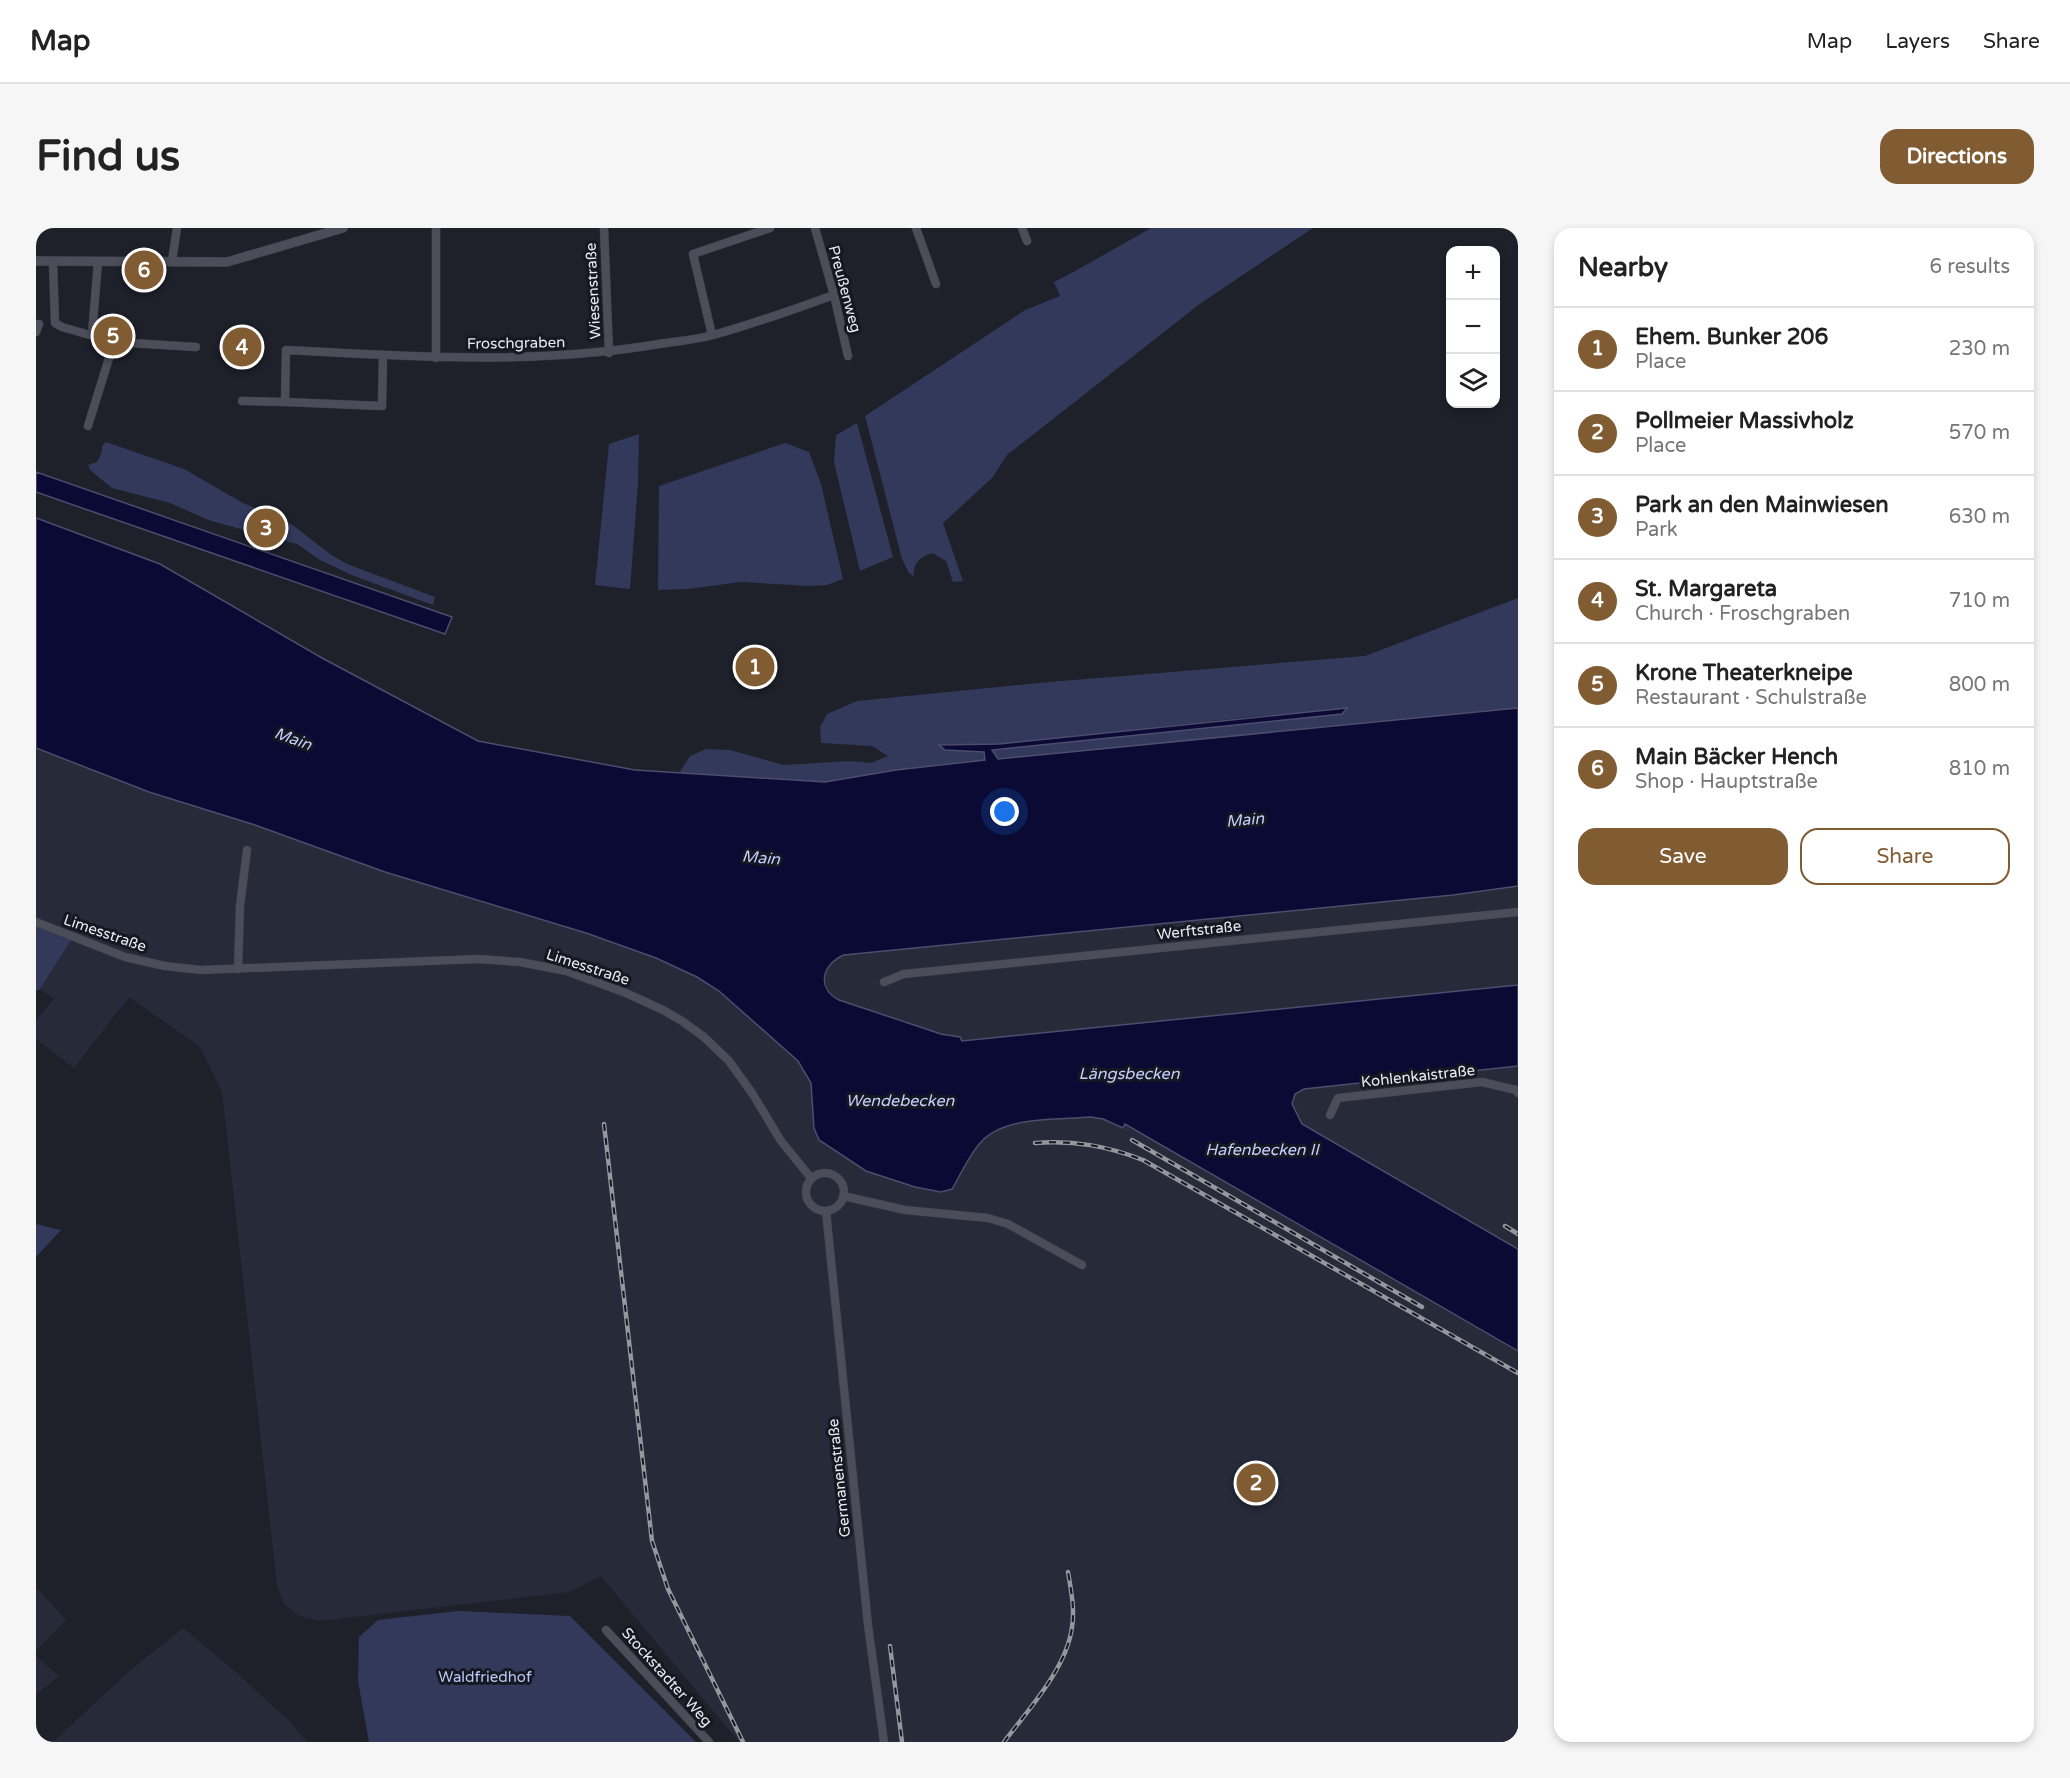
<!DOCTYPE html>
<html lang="en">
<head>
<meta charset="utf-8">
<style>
	body { margin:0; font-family:"Varela Round",sans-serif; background:#f6f6f6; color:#222 }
	.controls { position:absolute; right:18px; top:18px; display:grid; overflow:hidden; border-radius:12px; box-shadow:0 3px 9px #0003 }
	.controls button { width:54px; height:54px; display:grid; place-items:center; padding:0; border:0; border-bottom:2px solid #e0e0e0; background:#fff; color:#222; font:30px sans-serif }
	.you { position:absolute; left:969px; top:584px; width:21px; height:21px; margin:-15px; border:4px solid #fff; border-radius:50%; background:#1a73e8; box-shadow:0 0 0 9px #1a73e833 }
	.badge { display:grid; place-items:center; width:39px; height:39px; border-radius:50%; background:#815c33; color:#fff; font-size:20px; font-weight:700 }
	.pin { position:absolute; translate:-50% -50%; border:3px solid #fff; box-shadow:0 2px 6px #0006 }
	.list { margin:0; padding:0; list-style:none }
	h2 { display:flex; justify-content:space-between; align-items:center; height:78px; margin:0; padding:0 24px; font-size:26px }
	h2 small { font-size:20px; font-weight:400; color:#767676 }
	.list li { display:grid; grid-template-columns:39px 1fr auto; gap:18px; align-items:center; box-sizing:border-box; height:84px; padding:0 24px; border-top:2px solid #e0e0e0 }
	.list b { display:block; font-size:22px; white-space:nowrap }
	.list p { margin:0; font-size:20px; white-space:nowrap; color:#767676 }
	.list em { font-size:20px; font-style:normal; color:#767676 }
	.actions { display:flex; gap:12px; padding:18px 24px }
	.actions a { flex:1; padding:14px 0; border:2px solid #815c33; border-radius:18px; text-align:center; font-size:21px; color:#815c33 }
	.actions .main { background:#815c33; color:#fff }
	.icon { flex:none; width:33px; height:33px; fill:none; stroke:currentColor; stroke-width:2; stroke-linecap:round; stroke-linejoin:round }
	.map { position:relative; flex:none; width:1482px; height:1514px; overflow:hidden; border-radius:18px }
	header { display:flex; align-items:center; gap:36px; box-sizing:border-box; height:84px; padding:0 30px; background:#fff; border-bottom:2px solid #e0e0e0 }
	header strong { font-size:28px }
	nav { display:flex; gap:33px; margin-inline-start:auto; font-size:21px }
	.intro { display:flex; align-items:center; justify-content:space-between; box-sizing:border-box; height:144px; padding:0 36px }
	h1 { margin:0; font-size:42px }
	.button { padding:15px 27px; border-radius:18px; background:#815c33; color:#fff; font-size:21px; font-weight:700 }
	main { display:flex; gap:36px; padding:0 36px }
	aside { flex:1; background:#fff; border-radius:18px; box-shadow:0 3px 9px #0003 }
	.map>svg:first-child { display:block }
	.built { fill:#262a39 }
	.green { fill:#32395b }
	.water { fill:#0a0a34; stroke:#4d4d6d; stroke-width:1.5 }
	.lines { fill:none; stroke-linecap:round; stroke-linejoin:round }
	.minor-casing { stroke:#393b44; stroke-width:9 }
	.tertiary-casing { stroke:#393b44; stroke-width:10 }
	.minor { stroke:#4b4e59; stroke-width:8 }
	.tertiary { stroke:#4b4e59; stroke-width:9 }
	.rail-casing { stroke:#95979f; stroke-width:4.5 }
	.rail { stroke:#151721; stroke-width:2; stroke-dasharray:7; stroke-linecap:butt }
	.labels { text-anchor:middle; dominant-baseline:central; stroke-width:6; stroke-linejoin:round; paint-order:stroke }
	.street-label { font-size:15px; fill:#e8eaf1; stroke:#151721 }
	.park-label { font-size:15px; fill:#bcc7f6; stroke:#151721 }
	.water-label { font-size:16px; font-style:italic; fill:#c4cffe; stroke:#151721 }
</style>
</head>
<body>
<header>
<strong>Map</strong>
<nav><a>Map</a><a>Layers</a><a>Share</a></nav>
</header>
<div class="intro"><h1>Find us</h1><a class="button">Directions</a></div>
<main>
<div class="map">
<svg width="1482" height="1514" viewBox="0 0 1482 1514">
	<rect width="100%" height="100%" fill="#1e202a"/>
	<path class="built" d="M0,520L113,564L219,597L349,644L550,705L620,730L798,731L808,727L1417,667L1482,658V1514H703L565,1348L534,1364L283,1393L263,1388L248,1376L241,1358L186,864L164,819L93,769L38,840L0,811V792L18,771L4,761L37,709L0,694Z
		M0,1359L30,1392L0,1423Z
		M147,1400L203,1447L253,1493L271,1514H17L91,1445Z
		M0,1428L23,1448L0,1467Z"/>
	<path class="green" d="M1115,0H1277L1165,75L971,227L956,250L907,295L927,353L917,354L910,333L896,325C884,329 877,335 878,348L873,345L866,331L829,188L989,82L1024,68L1018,54C1051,37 1083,18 1115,0Z
		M821,195L857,329L824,343L798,234L800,207Z
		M603,206L602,256L594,361L559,357L573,216Z
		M70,214L148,241L207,275L254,295L294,326L311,336L399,369L397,377L318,348L284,332L261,316L175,293L134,275L76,260L54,242L52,237L61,234L66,223V218Z
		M749,215L773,224L785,256L807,351L791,357L772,358L705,354L652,361L622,362L623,258Z
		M1482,370V480L962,531L956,522L1306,486L1310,481L1212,489L963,516L904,517L909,522L948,524L949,532L860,542L789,554L643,545L654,528L670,521L694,522L748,537L814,533L835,535L852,528L836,518L785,515L784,499L791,486L821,473L1013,454L1329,428Z
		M0,694L37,709L4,761L0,763Z
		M0,996L25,1002L0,1029Z
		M422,1383L534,1388L660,1514H333L322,1453L323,1409L342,1392Z"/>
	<path class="water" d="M0,244L416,389L409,406L0,264Z
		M0,290L124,336L286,430L442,513L599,542L789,554L860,542L949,532L948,524L909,522L903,517L963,516L1311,480L1306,486L956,522L962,531L1482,480V658L1417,667L808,727C786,736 780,760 803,772L905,806L924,809L926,813L1482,757V838L1268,861L1259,866L1256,876L1266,896L1482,1021V1123L1089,896L1087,900L1067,891L1055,889C1022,892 968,888 945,914C933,927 925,946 916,961L905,964L879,959L830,943L783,912L778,900L775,855L762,833L683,763L661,749L620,730L550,705L349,644L219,597L113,564L0,520Z"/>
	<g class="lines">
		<g class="minor-casing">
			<path id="minor" d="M568,0L573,125
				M779,0L798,67L812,128
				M880,0L900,56
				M986,0L991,13
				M136,33L141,0
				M17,34L19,95L26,99L78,114L160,119
				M0,104L3,96
				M56,106L62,34
				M676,107L657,26L734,0
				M400,130V0
				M206,173L249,174L250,122C376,129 498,137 623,116C641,113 660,112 677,107C718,96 758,81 798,67
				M249,174L346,178L347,127
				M52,198L78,114
				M0,694L89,729L129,738L165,742L442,731L484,734L530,743L590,765L627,782L646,793L668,809L693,833L716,865L745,913L775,950
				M202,741L204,678L211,622
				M848,754L868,746L1482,684
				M1294,887L1302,870L1446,854L1480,862L1482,865
				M770 964a19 19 0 1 1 38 0a19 19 0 1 1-38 0Z
				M807,968L869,982L952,990L972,996L1046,1037
				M790,983L832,1397L848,1514
				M570,1402L673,1514"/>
		</g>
		<g class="tertiary-casing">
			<path id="tertiary" d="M0,33L191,34L307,0"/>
		</g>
		<use href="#minor" class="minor"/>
		<use href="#tertiary" class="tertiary"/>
		<g class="rail-casing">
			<path id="rail" d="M568,896L616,1313L632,1361L707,1514
				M1096,912L1386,1079
				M999,915C1038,912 1071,918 1107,932L1482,1145
				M1469,998L1482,1006
				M854,1418L866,1514
				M968,1514C992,1482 1031,1440 1036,1399C1039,1381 1035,1362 1032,1344"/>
		</g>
		<use href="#rail" class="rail"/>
	</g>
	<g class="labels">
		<g class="street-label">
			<text transform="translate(809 61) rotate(75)">Preußenweg</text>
			<text transform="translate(557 63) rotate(-93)">Wiesenstraße</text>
			<text transform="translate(480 115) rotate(-1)">Froschgraben</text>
			<text transform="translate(1163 702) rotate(-6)">Werftstraße</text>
			<text transform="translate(69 705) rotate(19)">Limesstraße</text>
			<text transform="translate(552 739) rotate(18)">Limesstraße</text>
			<text transform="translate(1382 848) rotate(-6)">Kohlenkaistraße</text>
			<text transform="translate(803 1250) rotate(-96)">Germanenstraße</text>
			<text transform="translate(631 1449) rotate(48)">Stockstadter Weg</text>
		</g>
		<g class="park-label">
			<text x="449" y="1449">Waldfriedhof</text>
		</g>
		<g class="water-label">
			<text transform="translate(257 511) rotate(20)">Main</text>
			<text transform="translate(1209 592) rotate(-5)">Main</text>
			<text transform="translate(725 630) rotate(5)">Main</text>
			<text x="1093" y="846">Längsbecken</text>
			<text x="864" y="873">Wendebecken</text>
			<text x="1226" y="922">Hafenbecken II</text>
		</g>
	</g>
</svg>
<div class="controls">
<button>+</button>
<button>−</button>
<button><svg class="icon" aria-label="layers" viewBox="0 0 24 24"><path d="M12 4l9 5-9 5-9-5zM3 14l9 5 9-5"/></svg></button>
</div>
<div class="you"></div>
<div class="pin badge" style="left:719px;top:439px">1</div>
<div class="pin badge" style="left:1220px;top:1255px">2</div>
<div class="pin badge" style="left:230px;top:300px">3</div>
<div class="pin badge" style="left:206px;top:119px">4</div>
<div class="pin badge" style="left:77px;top:108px">5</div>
<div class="pin badge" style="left:108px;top:42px">6</div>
</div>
<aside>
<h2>Nearby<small>6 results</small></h2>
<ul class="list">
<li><span class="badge">1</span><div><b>Ehem. Bunker 206</b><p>Place</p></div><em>230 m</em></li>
<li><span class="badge">2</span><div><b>Pollmeier Massivholz</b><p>Place</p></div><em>570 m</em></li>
<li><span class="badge">3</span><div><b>Park an den Mainwiesen</b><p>Park</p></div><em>630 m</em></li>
<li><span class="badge">4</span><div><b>St. Margareta</b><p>Church · Froschgraben</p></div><em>710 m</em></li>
<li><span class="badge">5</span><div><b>Krone Theaterkneipe</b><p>Restaurant · Schulstraße</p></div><em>800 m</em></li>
<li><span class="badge">6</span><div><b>Main Bäcker Hench</b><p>Shop · Hauptstraße</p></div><em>810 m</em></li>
</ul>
<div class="actions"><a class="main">Save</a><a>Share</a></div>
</aside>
</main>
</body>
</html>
